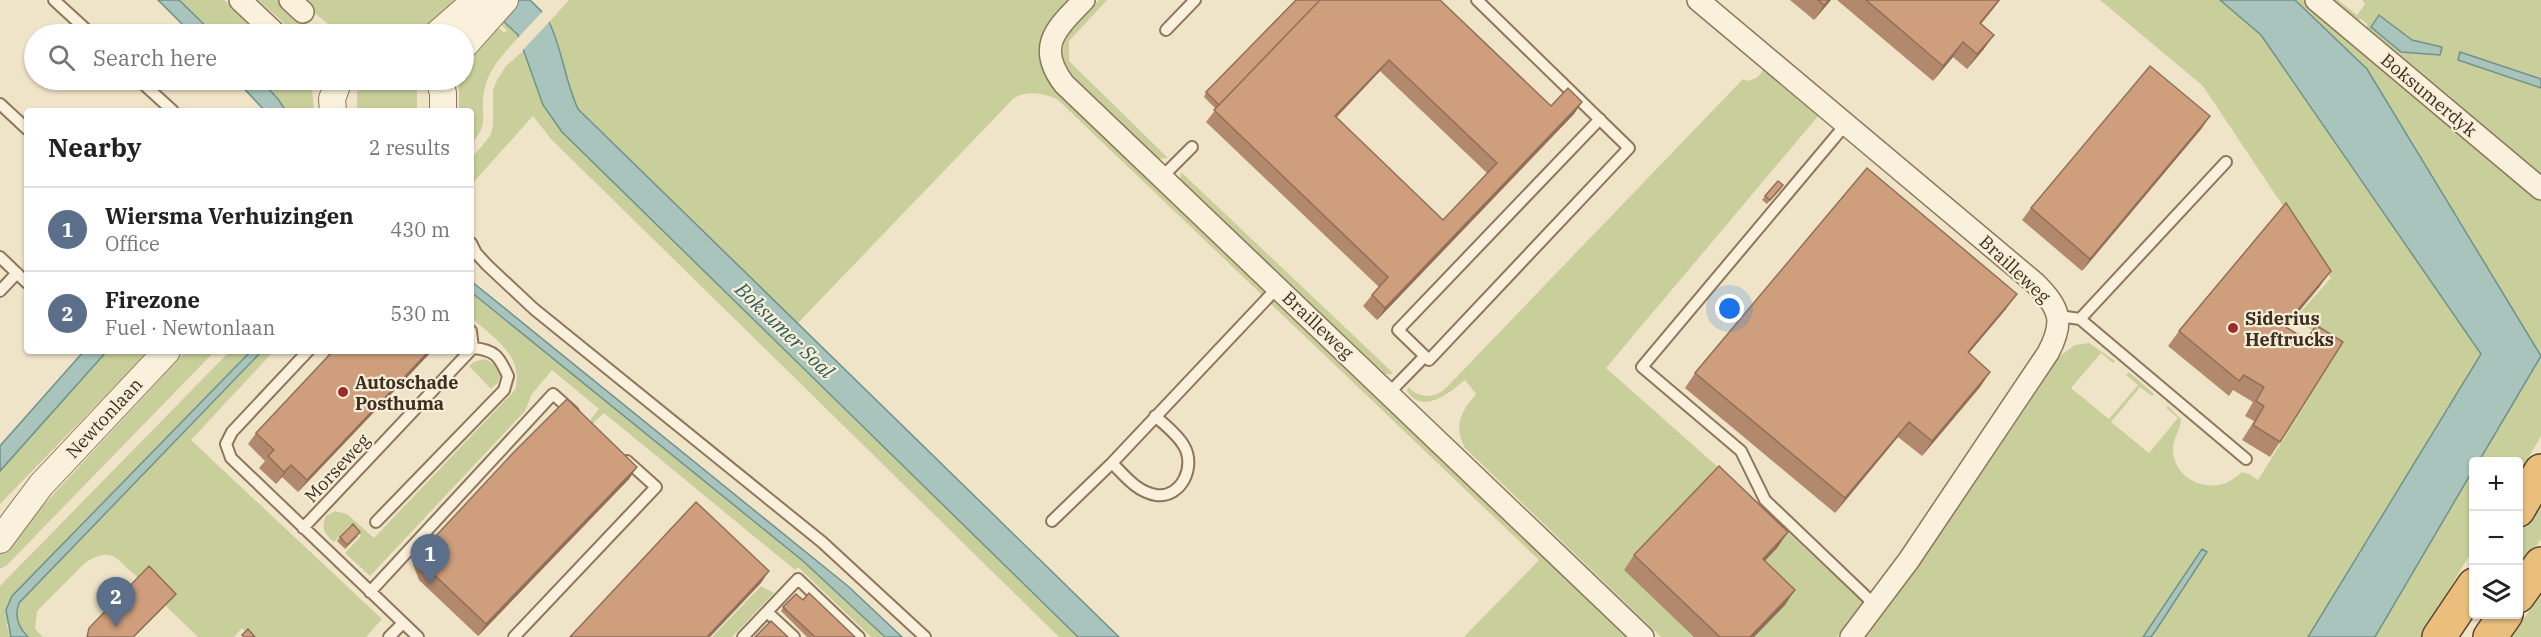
<!DOCTYPE html>
<html lang="en">
<head>
<meta charset="utf-8">
<style>
	body { margin:0; font-family:"IBM Plex Serif",serif; background:#f6f6f6; color:#222 }
	.controls { position:absolute; right:18px; bottom:18px; display:grid; overflow:hidden; border-radius:6px; box-shadow:0 2px 4px #0004 }
	.controls button { width:54px; height:54px; display:grid; place-items:center; padding:0; border:0; border-bottom:2px solid #e0e0e0; background:#fff; color:#222; font:30px sans-serif }
	.you { position:absolute; left:1730px; top:309px; width:21px; height:21px; margin:-15px; border:4px solid #fff; border-radius:50%; background:#1a73e8; box-shadow:0 0 0 9px #1a73e833 }
	.badge { display:grid; place-items:center; width:39px; height:39px; border-radius:50%; background:#db2777; color:#fff; font-size:20px; font-weight:700 }
	.pin { position:absolute; translate:-50% -50px; filter:drop-shadow(0 2px 3px #0008) }
	.pin::after { content:''; position:absolute; top:32px; width:21px; height:18px; background:inherit; clip-path:polygon(0 0,100% 0,50% 100%) }
	.list { margin:0; padding:0; list-style:none }
	h2 { display:flex; justify-content:space-between; align-items:center; height:78px; margin:0; padding:0 24px; font-size:26px }
	h2 small { font-size:20px; font-weight:400; color:#767676 }
	.list li { display:grid; grid-template-columns:39px 1fr auto; gap:18px; align-items:center; box-sizing:border-box; height:84px; padding:0 24px; border-top:2px solid #e0e0e0 }
	.list b { display:block; font-size:22px; white-space:nowrap }
	.list p { margin:0; font-size:20px; white-space:nowrap; color:#767676 }
	.list em { font-size:20px; font-style:normal; color:#767676 }
	.icon { flex:none; width:33px; height:33px; fill:none; stroke:currentColor; stroke-width:2; stroke-linecap:round; stroke-linejoin:round }
	.map { position:relative; flex:none; width:2541px; height:637px; overflow:hidden }
	.search { position:absolute; background:#fff; box-shadow:0 2px 4px #0004; left:24px; top:24px; width:450px; height:66px; display:flex; align-items:center; gap:15px; box-sizing:border-box; padding:0 21px; border-radius:33px; color:#767676; font-size:22px }
	.panel { position:absolute; background:#fff; box-shadow:0 2px 4px #0004; left:24px; top:108px; width:450px; height:246px; border-radius:6px }
	.map>svg:first-child { display:block }
	.green { fill:#c9cf9b; fill-rule:evenodd }
	.water { fill:#a9c4bc; stroke:#6f938a; stroke-width:1.5 }
	.pier { fill:#f0e4c8 }
	.lines { fill:none; stroke-linecap:round; stroke-linejoin:round }
	.service-casing { stroke:#8d765c; stroke-width:14 }
	.minor-casing { stroke:#8d765c; stroke-width:24 }
	.tertiary-casing { stroke:#8d765c; stroke-width:28 }
	.trunk-casing { stroke:#5b4430; stroke-width:36 }
	.service { stroke:#faf1dc; stroke-width:10 }
	.minor { stroke:#faf1dc; stroke-width:21 }
	.tertiary { stroke:#faf1dc; stroke-width:26 }
	.trunk { stroke:#eabe7c; stroke-width:33 }
	.wall { fill:#b2896c; fill-rule:evenodd }
	.shaded-wall { fill:#916f58 }
	.building { fill:#cf9f7d; stroke:#916f58; stroke-width:1.5; fill-rule:evenodd }
	.poi-dot { fill:#9e2a2b; stroke:#f7eed8; stroke-width:2 }
	.labels { text-anchor:middle; dominant-baseline:central; stroke-width:4.5; stroke-linejoin:round; paint-order:stroke }
	.street-label { font-size:18px; fill:#3d2e20; stroke:#f7eed8 }
	.poi-label { font-size:18px; font-weight:bold; fill:#3d2e20; stroke:#f7eed8; text-anchor:start }
	.water-label { font-size:20px; font-style:italic; fill:#2f5d5a; stroke:#f7eed8 }
</style>
</head>
<body>
<div class="map">
<svg width="2541" height="637" viewBox="0 0 2541 637">
	<rect width="100%" height="100%" fill="#f0e4c8"/>
	<path class="green" d="M179,0H224L260,34H214Z
		M258,0H279L315,34H296Z
		M299,0H465L426,31L418,32L386,28L342,30L328,24Z
		M569,0H1068C1044,26 1029,48 1049,82L1266,291L1262,295L1057,99C1043,93 1026,90 1013,99L797,324L578,109L570,92L549,22Z
		M1099,0H1107L1069,41V61L1168,158L1159,159L1067,70C1052,40 1080,20 1099,0Z
		M2100,0H2220L2261,34L2481,355L2308,637H2151L2207,552L2202,549L2143,637H1864L1918,566L2061,355L2075,345L2089,343L2115,361L2113,363L2101,353L2071,388L2109,419L2138,385L2126,375L2129,372L2154,394L2152,396L2140,387L2111,422L2149,453L2178,418L2166,408L2168,406L2181,419C2181,430 2172,439 2173,451C2174,476 2202,492 2226,483C2231,481 2237,476 2242,472L2249,474L2258,480L2340,348L2294,319L2331,278L2203,86Z
		M2295,0H2303L2541,200V436L2519,474L2518,462L2479,461L2541,356L2303,7Z
		M2329,0H2338L2357,15L2365,4L2362,0H2541V79L2460,53L2458,60L2541,88V178L2367,32V24L2361,19L2355,21ZM2379,15L2412,40L2441,47C2405,62 2400,47 2371,27Z
		M504,21L519,37C505,52 490,67 485,87C478,112 492,122 471,144V111H459V80H464C464,52 477,44 495,24L504,33L507,30L501,25Z
		M524,50L543,105L562,132L1078,637H1059L551,139L533,116L471,185V159L490,136L493,127V90L497,80L506,66Z
		M1764,69L1819,115L1606,368L1728,476L1863,603L1837,637H1661L1465,448C1453,426 1461,412 1476,394L1465,380C1450,392 1423,416 1407,391L1408,387C1419,398 1433,399 1445,389L1743,79L1749,81L1758,77Z
		M260,80H304L312,89L314,111H286L278,99Z
		M363,80H410L417,91V111H357V92Z
		M1181,172L1392,372V374H1385L1180,180Z
		M471,292L803,561L885,637H871L798,567L795,570L604,413L593,423H591V419L599,409L552,370L532,394L525,411L370,576L345,553L361,536L350,525L334,542C325,534 320,528 326,516L335,511L347,514L374,538L515,390C525,356 493,338 471,317Z
		M1275,300L1627,637H1464L1539,560L1271,304Z
		M107,351H149L0,504V471Z
		M186,351H215L7,565L0,569V552Z
		M230,351H251L12,596L7,626L11,637H0V586Z
		M262,351H274L191,440L382,619L366,637H251L242,628L234,637H198L166,606L173,598C162,592 151,586 140,579C119,564 114,543 85,563L37,611L35,629L43,637H28C18,627 14,616 19,603Z
		M484,359L491,362L501,372L498,382L491,389L469,366L474,362Z
		M2473,470V549L2421,637H2375Z
		M2541,497V539L2518,573L2519,535Z
		M761,586L774,593L732,637H712Z
		M2541,593V637H2512Z"/>
	<path class="water" d="M158,0H179L214,34H192Z
		M481,0H530C537,7 545,13 549,22C562,48 565,81 578,109L1119,637H1078L562,132L543,105L518,35Z
		M2220,0H2295L2367,69L2541,356L2479,461L2474,462L2473,470L2375,637H2308L2481,354L2261,35Z
		M2379,15L2412,40L2442,47L2440,55L2401,52L2371,27Z
		M2460,52L2541,79V88L2458,60Z
		M236,80H260L278,99L286,111H265Z
		M471,281L849,587L902,637H885L803,561L471,292Z
		M84,351H107L0,471V446Z
		M251,351H262L19,603C14,616 18,627 28,637H11L6,610L12,596Z
		M2202,549L2207,552L2156,630L2151,637H2143Z"/>
	<path class="pier" d="M544,10L551,20L521,52L516,40Z"/>
	<g class="lines">
		<g class="service-casing">
			<path id="service" d="M54,0L91,34
				M1477,0L1629,148L1429,360L1398,330L1600,119
				M1166,30L1195,0
				M139,80L173,111
				M0,104L27,129
				M1846,124L1642,367L1741,451L1765,500L1875,605
				M1162,177L1192,147
				M471,243L476,253L487,265L534,309L822,542L925,637
				M0,257L27,283
				M0,291L17,273
				M2059,316L2080,319L2246,459
				M2080,319L2226,162
				M471,331L473,348L471,350
				M308,351L232,432L226,444L231,458L418,637
				M1389,393L1425,356
				M1112,463C1125,476 1137,492 1156,495C1182,498 1196,466 1184,446C1178,435 1165,425 1155,416
				M1052,521L1112,463L1278,287
				M376,522L504,390L508,376C499,356 495,350 473,348
				M303,528L470,351
				M370,592L553,394L573,412
				M767,612L794,637
				M389,637L403,623
				M514,637L656,487L627,461
				M743,637L798,579L859,637"/>
		</g>
		<g class="minor-casing">
			<path id="minor" d="M240,0L276,34
				M290,0L303,12
				M1084,0C1057,28 1035,46 1064,84L1643,637
				M1698,0L2035,283C2060,308 2065,321 2048,353L1909,560L1851,637
				M2316,0L2541,189"/>
		</g>
		<g class="tertiary-casing">
			<path id="tertiary" d="M437,34L476,0
				M464,46L505,0
				M439,80L443,93V111
				M333,111L332,99L339,80
				M0,540L41,485L167,351"/>
		</g>
		<g class="trunk-casing">
			<path id="trunk" d="M2518,510L2541,471
				M2518,596L2541,564
				M2439,637L2474,585
				M2490,637L2506,614"/>
		</g>
		<use href="#service" class="service"/>
		<use href="#minor" class="minor"/>
		<use href="#tertiary" class="tertiary"/>
		<use href="#trunk" class="trunk"/>
	</g>
	<path class="wall" d="M1296,0L1551,106L1582,102L1574,114L1377,320L1363,306L1372,295L1379,287L1206,122L1216,109L1204,97L1206,92ZM1380,71L1487,173L1443,220L1336,118Z
		M1790,0H1831L1814,20Z
		M1837,0H2000L1981,24L1994,35L1983,50L1967,69L1953,57L1933,81Z
		M2202,128L2082,271L2022,220L2031,208Z
		M1780,190L1767,204L1762,200L1765,196Z
		M2320,286L2286,327L2306,340L2316,325L2280,442L2270,457L2242,440L2254,421L2245,416L2253,402L2233,390L2229,396L2168,346L2179,331Z
		M2006,309L1969,353L1990,372L1980,387L1922,456L1898,437L1835,513L1685,388L1695,373Z
		M331,351H432L298,492L282,477L276,484L259,468L265,461L248,444L256,433L323,362Z
		M637,467L629,479L478,636L419,580L413,564L421,552Z
		M1788,532L1777,548L1765,561L1785,605L1754,637H1694L1624,570L1634,555Z
		M358,536L345,549L337,541L340,537Z
		M803,600L855,637H807L781,611L783,607Z"/>
	<path class="shaded-wall" d="M1829,0H1831L1814,20L1824,5Z
		M1999,0H2000L1993,9L1969,38L1980,23Z
		M1994,35L1983,50L1967,69L1977,54Z
		M1963,42L1953,57L1933,81L1943,66Z
		M1389,60L1380,71L1326,128L1335,116Z
		M1582,102L1574,114L1377,320L1385,308Z
		M2210,116L2202,128L2082,271L2090,259Z
		M2331,271L2320,286L2274,341L2284,326Z
		M2017,294L2006,309L1957,367L1968,352Z
		M429,351H432L298,492L307,480Z
		M1990,372L1980,387L1922,456L1932,441Z
		M1909,422L1898,437L1835,513L1845,498Z
		M291,465L282,477L276,484L284,472Z
		M637,467L629,479L478,636L486,624Z
		M1788,532L1777,548L1752,574L1763,559Z
		M769,571L761,583L710,637H707Z
		M1795,590L1785,605L1754,637H1750Z
		M176,594L173,598L134,637H133Z"/>
	<path class="building" d="M1296,0H1320L1219,105L1206,92Z
		M1320,0H1440L1551,106L1568,88L1582,102L1385,308L1372,295L1388,277L1214,110ZM1389,60L1497,163L1443,220L1335,116Z
		M1818,0H1829L1824,5Z
		M1866,0H1999L1980,23L1994,35L1977,54L1963,42L1943,66Z
		M2150,66L2210,116L2090,259L2031,208Z
		M1867,168L2017,294L1968,352L1990,372L1932,441L1909,422L1845,498L1695,373Z
		M1778,181L1783,185L1770,200L1765,196Z
		M2286,203L2331,271L2284,326L2307,340L2316,325L2343,342L2280,442L2253,425L2264,406L2256,401L2264,387L2244,375L2239,381L2179,331Z
		M333,351H429L307,480L291,465L284,472L268,456L274,450L256,433Z
		M567,399L637,467L486,624L427,568L421,552L513,453Z
		M1719,466L1788,532L1763,559L1795,590L1750,637H1720L1634,555Z
		M696,502L769,571L707,637H570Z
		M353,524L360,532L347,545L340,537Z
		M149,566L176,594L133,637H87L89,628Z
		M809,593L855,637H815L783,607L796,594L803,600Z
		M771,621L788,637H755Z
		M248,629L255,637H244L242,635Z"/>
	<g class="poi-dot">
		<circle cx="2233" cy="328" r="6"/>
		<circle cx="343" cy="392" r="6"/>
	</g>
	<g class="labels">
		<g class="street-label">
			<text transform="translate(2429 95) rotate(40)">Boksumerdyk</text>
			<text transform="translate(2015 269) rotate(43)">Brailleweg</text>
			<text transform="translate(1318 325) rotate(43)">Brailleweg</text>
			<text transform="translate(104 418) rotate(-47)">Newtonlaan</text>
			<text transform="translate(337 468) rotate(-47)">Morseweg</text>
		</g>
		<g class="poi-label">
			<text x="2245" y="318">Siderius<tspan x="2245" dy="21">Heftrucks</tspan></text>
			<text x="355" y="382">Autoschade<tspan x="355" dy="21">Posthuma</tspan></text>
		</g>
		<g class="water-label">
			<text transform="translate(785 330) rotate(44)">Boksumer Soal</text>
		</g>
	</g>
</svg>
<div class="controls">
<button>+</button>
<button>−</button>
<button><svg class="icon" aria-label="layers" viewBox="0 0 24 24"><path d="M12 4l9 5-9 5-9-5zM3 14l9 5 9-5"/></svg></button>
</div>
<div class="you"></div>
<div class="pin badge" style="left:430px;top:584px;background:#5c6f8a">1</div>
<div class="pin badge" style="left:116px;top:627px;background:#5c6f8a">2</div>
<div class="search"><svg class="icon" aria-label="search" viewBox="0 0 24 24"><circle cx="10" cy="10" r="6"/><path d="M15 15l6 6"/></svg>Search here</div>
<section class="panel">
<h2>Nearby<small>2 results</small></h2>
<ul class="list">
<li><span class="badge" style="background:#5c6f8a">1</span><div><b>Wiersma Verhuizingen</b><p>Office</p></div><em>430 m</em></li>
<li><span class="badge" style="background:#5c6f8a">2</span><div><b>Firezone</b><p>Fuel · Newtonlaan</p></div><em>530 m</em></li>
</ul>
</section>
</div>
</body>
</html>
